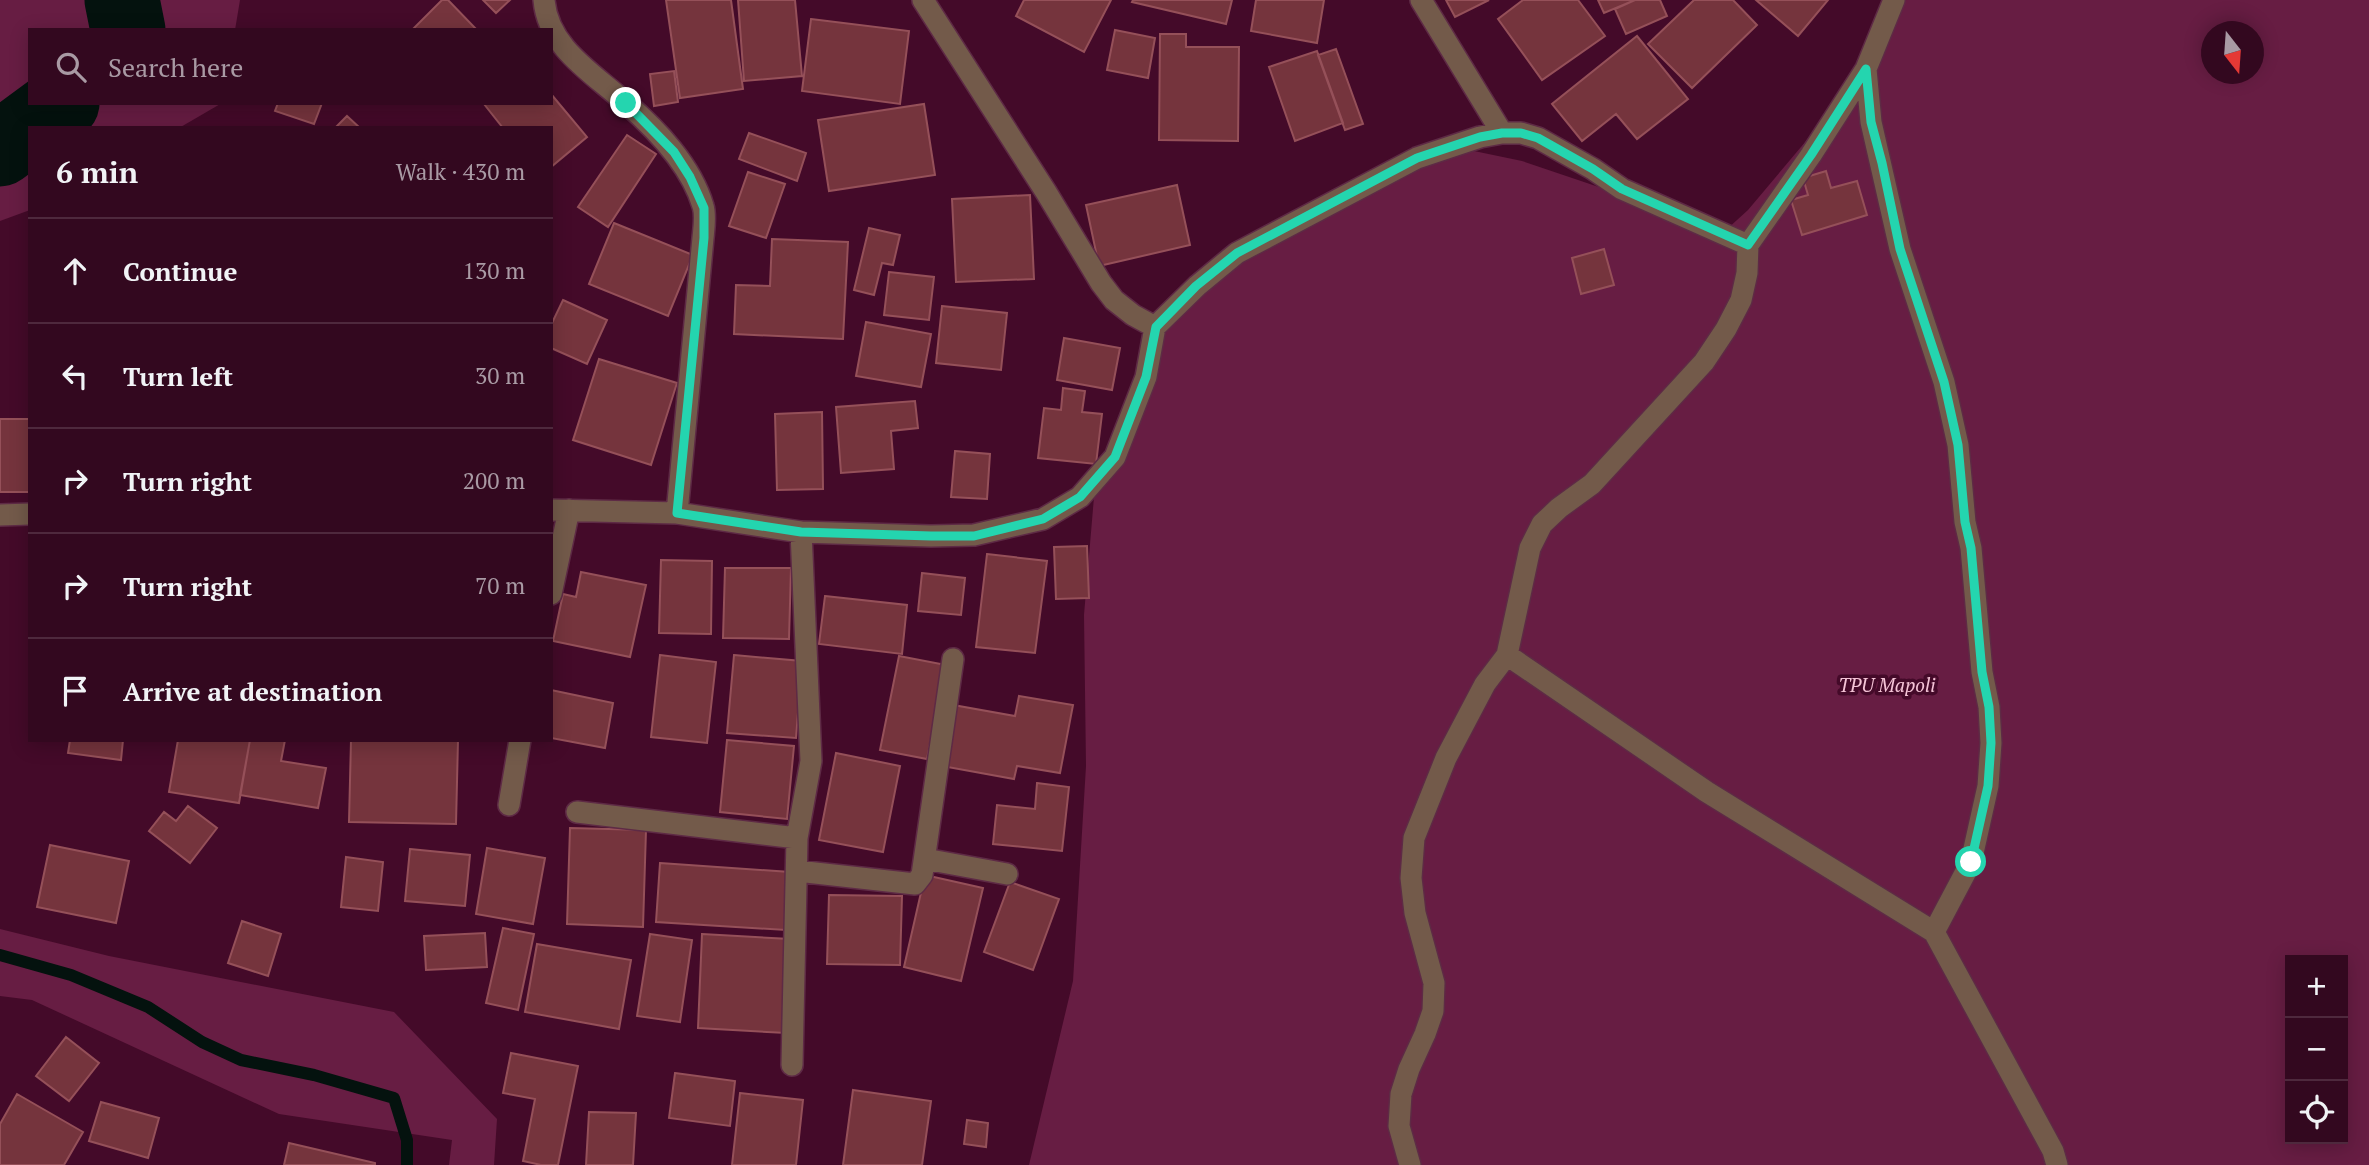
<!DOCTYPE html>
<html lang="en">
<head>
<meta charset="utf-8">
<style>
	body { margin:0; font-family:"PT Serif",serif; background:#3e162c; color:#f1f3f6 }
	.controls { position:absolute; right:21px; bottom:21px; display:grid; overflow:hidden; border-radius:0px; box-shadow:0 4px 18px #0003 }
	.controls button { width:63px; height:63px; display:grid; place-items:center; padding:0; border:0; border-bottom:2px solid #4e293d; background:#33081f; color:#f1f3f6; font:35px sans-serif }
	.compass { position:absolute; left:2201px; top:21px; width:63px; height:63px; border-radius:50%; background:#33081f; box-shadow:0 4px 18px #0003; rotate:163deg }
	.stop { position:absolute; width:21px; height:21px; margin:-16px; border:5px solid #24d5af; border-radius:50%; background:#fff }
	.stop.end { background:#24d5af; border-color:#fff; box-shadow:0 2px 7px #0008 }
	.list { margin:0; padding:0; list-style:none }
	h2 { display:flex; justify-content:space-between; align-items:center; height:91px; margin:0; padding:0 28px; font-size:30px }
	h2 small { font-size:23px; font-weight:400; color:#a99aa4 }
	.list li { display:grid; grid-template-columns:46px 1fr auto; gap:21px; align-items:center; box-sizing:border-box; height:105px; padding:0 28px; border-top:2px solid #4e293d }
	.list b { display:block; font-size:26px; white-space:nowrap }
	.list em { font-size:23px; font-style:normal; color:#a99aa4 }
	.icon { flex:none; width:38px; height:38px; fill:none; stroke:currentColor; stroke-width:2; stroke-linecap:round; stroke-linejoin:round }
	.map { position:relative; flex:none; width:2369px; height:1165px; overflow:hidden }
	.search { position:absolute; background:#33081f; box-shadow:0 4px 18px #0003; left:28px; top:28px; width:525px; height:77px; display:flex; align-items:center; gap:18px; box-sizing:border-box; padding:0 24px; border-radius:0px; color:#a99aa4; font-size:26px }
	.panel { position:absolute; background:#33081f; box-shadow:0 4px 18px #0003; left:28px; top:126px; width:525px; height:616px; border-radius:0px }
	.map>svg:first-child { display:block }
	.green { fill:#671d43; fill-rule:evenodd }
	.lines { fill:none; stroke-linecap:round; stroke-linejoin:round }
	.stream { stroke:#04120e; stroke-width:12 }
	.river { stroke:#04120e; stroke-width:75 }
	.building { fill:#75343d; stroke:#955059; stroke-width:2 }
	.minor-casing { stroke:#5e2a45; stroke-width:24 }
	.minor { stroke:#735a4a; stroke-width:21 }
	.route { stroke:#24d5af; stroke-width:9 }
	.labels { text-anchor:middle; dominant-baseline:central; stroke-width:7; stroke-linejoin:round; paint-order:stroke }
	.park-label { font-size:19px; font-style:italic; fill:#f5c4d7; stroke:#440a29 }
</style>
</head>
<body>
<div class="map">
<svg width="2369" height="1165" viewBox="0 0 2369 1165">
	<rect width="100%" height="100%" fill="#440a29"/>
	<path class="green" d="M0,0H240L235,30H30V103H222L179,128H30V210L0,221Z
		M1883,0H2369V1165H1029L1073,981L1086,766L1084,615L1094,497L1128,417L1152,317L1182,286L1450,146L1522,161L1726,230L1748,210L1806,141L1862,61ZM2212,32H2254V74H2212ZM2290,960H2343V1139H2290Z
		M0,929L109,956L394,1012L497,1119L494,1165H449L452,1140L279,1114L32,1000L0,996Z"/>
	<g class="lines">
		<path class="stream" d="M0,955L71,975L148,1007L202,1042L241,1060L314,1075L394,1098L407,1140V1165"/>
		<path class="river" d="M122,0L128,30
			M0,149L62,103"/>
	</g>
	<path class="building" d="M442,0H448L477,30H412Z
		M483,0H510L496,13Z
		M666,0H731L743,89L680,98Z
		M738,0H795L802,76L744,81Z
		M1024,0H1111L1084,52L1016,16Z
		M1133,0H1232L1226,24L1132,2Z
		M1256,0H1324L1317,43L1251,31Z
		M1446,0H1489L1455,17Z
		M1523,0H1578L1605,36L1542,80L1498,19Z
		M1598,0H1635L1604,13Z
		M1635,0H1660L1667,16L1626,34L1615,9Z
		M1694,0H1733L1757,25L1692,88L1648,44Z
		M1756,0H1828L1798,36Z
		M811,19L909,31L900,104L802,91Z
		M1115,30L1155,38L1148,78L1107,70Z
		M1160,34H1186V47H1239L1238,141L1159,140Z
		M1637,36L1688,99L1637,139L1616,114L1582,141L1552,104Z
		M1336,49L1363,124L1345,130L1318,55Z
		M1317,51L1343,123L1295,141L1269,67Z
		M674,71L678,102L654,106L650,74Z
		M551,94L587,137L551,167V128H503L484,104L551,103Z
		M278,103H322L314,124L275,111Z
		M924,104L935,175L829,191L818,120Z
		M347,116L360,128H335Z
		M749,133L806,153L797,181L739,159Z
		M627,135L656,154L608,227L578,207Z
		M1826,171L1831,188L1857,181L1867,215L1802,235L1791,200L1808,195L1803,178Z
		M748,172L785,184L766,238L729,226Z
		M1177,185L1190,245L1099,266L1086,205Z
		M1030,195L1034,279L956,282L952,199Z
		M614,223L693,255L668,316L589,284Z
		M869,228L900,235L893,265L882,263L874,295L854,290Z
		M772,239L848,242L843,339L734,334L736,285L770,286Z
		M1604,249L1614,285L1581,294L1572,258Z
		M889,272L934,277L929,320L884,315Z
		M563,300L607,320L587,364L551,348V325Z
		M942,306L1007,313L1001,370L936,363Z
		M866,322L931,334L921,387L856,376Z
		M1064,338L1120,348L1112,390L1057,380Z
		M599,359L677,383L651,465L573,440Z
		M1063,388L1085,391L1082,412L1102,414L1096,464L1038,458L1044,408L1061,410Z
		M915,401L918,428L891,431L894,469L841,473L836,407Z
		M822,412L823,489L777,490L775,414Z
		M0,419H30V492H0Z
		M955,451L990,454L987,499L951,497Z
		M1087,546L1089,598L1056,599L1054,547Z
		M987,554L1047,561L1035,653L976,647Z
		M661,560L712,561L711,634L659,633Z
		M725,568H791L789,639L723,638Z
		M581,572L646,585L630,657L553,641L563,594L576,597Z
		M922,573L965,578L961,615L918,611Z
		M825,596L907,605L902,654L819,644Z
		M660,655L716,662L707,743L651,737Z
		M734,655L802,661L796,738L727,733Z
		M899,656L946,665L927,759L880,750Z
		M551,690L613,703L605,748L551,738Z
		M1019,696L1073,705L1060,773L1017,766L1014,779L942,766L953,705L1015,716Z
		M70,740H123L121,760L68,753Z
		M178,740H250L239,803L169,792Z
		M250,740H285L281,761L326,768L318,808L240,795Z
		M351,740H458L456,824L349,822Z
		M727,740L794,746L787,819L720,812Z
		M836,753L900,766L883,852L819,840Z
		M1037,783L1069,787L1062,851L993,844L997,805L1035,809Z
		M188,806L217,828L190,863L149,831L164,812L176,821Z
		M570,828L646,830L643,927L567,924Z
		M50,845L129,861L116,923L37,907Z
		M487,848L545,858L533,924L476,914Z
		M410,849L470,855L465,906L405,901Z
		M346,857L383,862L378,911L341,907Z
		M660,863L790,872L786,930L656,922Z
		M925,875L983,888L961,981L904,967Z
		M1010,882L1059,899L1033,970L984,952Z
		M829,895L902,896L900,965L827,964Z
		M242,921L281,934L268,976L228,963Z
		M503,928L534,934L518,1010L486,1003Z
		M485,933L487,967L426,970L424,936Z
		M650,934L692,940L680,1022L637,1016Z
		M702,934L790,939L786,1033L698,1028Z
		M537,944L631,960L619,1029L525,1012Z
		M66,1037L99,1063L69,1101L36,1076Z
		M511,1053L578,1066L558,1165H541L523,1161L535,1099L503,1093Z
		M675,1073L735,1081L730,1126L669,1118Z
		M853,1090L931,1101L922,1165H843Z
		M740,1093L803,1100L796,1165H732Z
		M17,1094L83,1132L64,1165H0V1124Z
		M101,1102L159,1118L148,1158L89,1141Z
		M589,1112L636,1113L633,1165H586Z
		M967,1120L988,1123L986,1147L964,1144Z
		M289,1143L375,1163V1165H284Z"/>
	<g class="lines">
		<g class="minor-casing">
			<path id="minor" d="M544,0C548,48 593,73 626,103C657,130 691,165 703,206C706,215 704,228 703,238L677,513
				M923,0L1046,192L1101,283L1114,300L1133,315L1155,327L1197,286L1237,253L1417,158L1480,137L1502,133H1521L1538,138L1593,169L1622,189L1748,245
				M1421,0L1502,133
				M1866,69L1871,122L1900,249L1944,382L1958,445L1965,522L1971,548L1982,672L1989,707L1991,743L1988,786L1971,862L1934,932
				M551,510L677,513L801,532L931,536L974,535L1043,519L1080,497L1115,457L1146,377L1155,327
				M0,515L30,514
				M551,594L569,510
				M1507,655L1707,792L1934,932L2053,1151L2057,1165
				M509,805L520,740
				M577,812L797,838
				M925,859L1007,874
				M797,871L915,884L922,875L953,659
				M792,1065L797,838L811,761L801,532
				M1410,1165L1399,1126L1401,1094L1409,1069L1425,1034L1433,1011L1434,983L1415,913L1411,878L1414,838L1446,758L1485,684L1507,655L1530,548L1542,524L1559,508L1592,484L1704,362L1726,329L1741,300L1747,273L1748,245L1811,155L1866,69L1894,0"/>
		</g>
		<use href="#minor" class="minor"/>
	</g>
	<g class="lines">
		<path class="route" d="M626,103L674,152L690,177L704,208V238L677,513L801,532L931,536H974L1043,519L1080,497L1115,457L1146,377L1156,327L1196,286L1237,253L1417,158L1480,137L1502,133H1521L1538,138L1593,169L1622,189L1748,245L1811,155L1866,69L1871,122L1882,163L1900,249L1944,382L1958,445L1965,522L1971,548L1982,672L1989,707L1991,743L1988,786L1971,862"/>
	</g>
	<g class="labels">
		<g class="park-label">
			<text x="1887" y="684">TPU Mapoli</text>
		</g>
	</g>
</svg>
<div class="controls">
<button>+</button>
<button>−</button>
<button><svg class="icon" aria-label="locate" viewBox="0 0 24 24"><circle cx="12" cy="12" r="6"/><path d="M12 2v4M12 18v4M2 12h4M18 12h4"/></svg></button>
</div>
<svg class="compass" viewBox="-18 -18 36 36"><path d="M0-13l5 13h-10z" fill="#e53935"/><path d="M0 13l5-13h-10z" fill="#a99aa4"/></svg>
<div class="stop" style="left:1971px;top:862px"></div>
<div class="stop end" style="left:626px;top:103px"></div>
<div class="search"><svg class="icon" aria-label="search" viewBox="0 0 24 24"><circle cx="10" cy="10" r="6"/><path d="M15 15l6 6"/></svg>Search here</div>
<section class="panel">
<h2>6 min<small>Walk · 430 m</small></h2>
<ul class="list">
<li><svg class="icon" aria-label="ahead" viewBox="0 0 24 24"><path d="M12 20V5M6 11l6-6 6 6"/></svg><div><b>Continue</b></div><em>130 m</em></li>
<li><svg class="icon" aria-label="left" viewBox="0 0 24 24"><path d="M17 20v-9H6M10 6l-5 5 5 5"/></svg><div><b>Turn left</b></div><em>30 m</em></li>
<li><svg class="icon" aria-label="right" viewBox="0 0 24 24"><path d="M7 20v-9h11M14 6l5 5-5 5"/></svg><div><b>Turn right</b></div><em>200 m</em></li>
<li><svg class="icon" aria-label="right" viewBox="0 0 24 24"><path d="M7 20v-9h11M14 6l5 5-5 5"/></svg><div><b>Turn right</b></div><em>70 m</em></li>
<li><svg class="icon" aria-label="arrive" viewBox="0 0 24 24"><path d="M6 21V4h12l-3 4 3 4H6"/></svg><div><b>Arrive at destination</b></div></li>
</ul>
</section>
</div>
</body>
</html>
